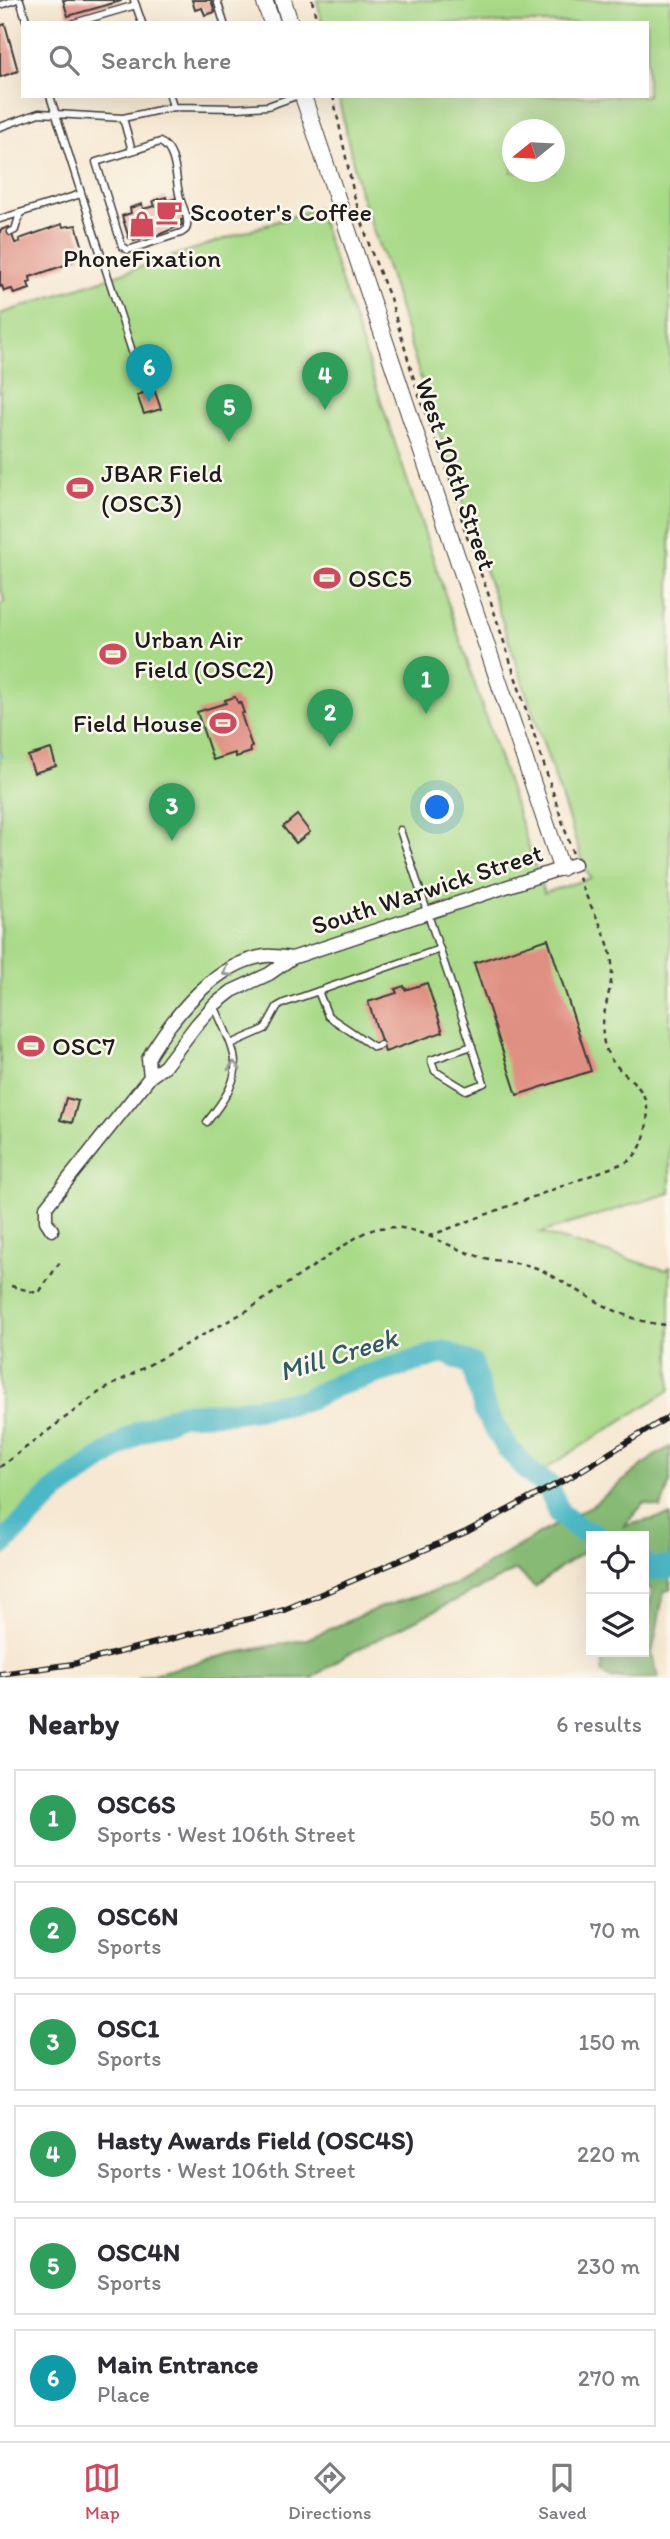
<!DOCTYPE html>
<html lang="en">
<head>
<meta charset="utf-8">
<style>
	body { margin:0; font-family:Itim,sans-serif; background:#f7f7f7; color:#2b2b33 }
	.controls { position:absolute; right:21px; bottom:21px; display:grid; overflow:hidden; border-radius:0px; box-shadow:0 7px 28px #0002 }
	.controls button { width:63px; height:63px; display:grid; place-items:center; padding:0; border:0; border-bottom:2px solid #e1e1e2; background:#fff; color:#2b2b33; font:35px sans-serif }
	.compass { position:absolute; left:502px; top:119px; width:63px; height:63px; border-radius:50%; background:#fff; box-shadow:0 7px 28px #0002; rotate:252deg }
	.you { position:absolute; left:438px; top:808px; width:24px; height:24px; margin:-18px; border:5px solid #fff; border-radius:50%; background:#1a73e8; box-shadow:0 0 0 10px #1a73e833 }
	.badge { display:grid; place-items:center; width:46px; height:46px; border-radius:50%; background:#d1495b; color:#fff; font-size:23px; font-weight:700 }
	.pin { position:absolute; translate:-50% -58px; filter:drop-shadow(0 2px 4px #0008) }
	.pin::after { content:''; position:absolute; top:37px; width:24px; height:21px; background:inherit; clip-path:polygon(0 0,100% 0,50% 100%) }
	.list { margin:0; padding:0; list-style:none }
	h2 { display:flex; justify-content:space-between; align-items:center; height:91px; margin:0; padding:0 28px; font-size:30px }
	h2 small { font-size:23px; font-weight:400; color:#7c7c81 }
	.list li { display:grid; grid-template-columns:46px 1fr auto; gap:21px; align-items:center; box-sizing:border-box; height:98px; margin:0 14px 14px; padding:0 14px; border:2px solid #e1e1e2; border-radius:0px }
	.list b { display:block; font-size:26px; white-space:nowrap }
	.list p { margin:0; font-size:23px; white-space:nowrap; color:#7c7c81 }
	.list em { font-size:23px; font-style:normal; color:#7c7c81 }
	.icon { flex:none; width:38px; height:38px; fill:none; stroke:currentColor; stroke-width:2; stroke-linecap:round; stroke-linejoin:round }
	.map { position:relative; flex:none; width:670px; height:1678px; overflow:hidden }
	.search { position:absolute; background:#fff; box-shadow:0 7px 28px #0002; left:21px; right:21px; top:21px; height:77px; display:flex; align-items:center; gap:18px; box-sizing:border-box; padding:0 24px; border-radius:0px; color:#7c7c81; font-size:26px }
	.sheet { height:763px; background:#fff }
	nav { display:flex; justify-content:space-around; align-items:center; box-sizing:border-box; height:98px; border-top:2px solid #e1e1e2; background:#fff; font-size:19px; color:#7c7c81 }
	nav a { display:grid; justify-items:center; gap:4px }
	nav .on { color:#d1495b }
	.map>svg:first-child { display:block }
	.green { fill:#a9da88; stroke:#627b52; stroke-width:2; fill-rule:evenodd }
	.forest { fill:#86ba74; stroke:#516b48; stroke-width:2 }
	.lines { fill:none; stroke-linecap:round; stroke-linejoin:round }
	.stream { stroke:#4bb8c6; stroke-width:3.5 }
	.river { stroke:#4bb8c6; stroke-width:23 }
	.building { fill:#e09083 }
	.lane-casing { stroke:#3d3b37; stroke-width:9 }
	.street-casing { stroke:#3d3b37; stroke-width:15 }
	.secondary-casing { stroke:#3d3b37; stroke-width:18 }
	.path { stroke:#3d3b37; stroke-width:2.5; stroke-dasharray:5 5; stroke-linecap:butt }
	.lane { stroke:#fff; stroke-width:6 }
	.street { stroke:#fff; stroke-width:12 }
	.secondary { stroke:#fff; stroke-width:16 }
	.rail-casing { stroke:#1c1c1c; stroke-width:6 }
	.rail { stroke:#fbf7ec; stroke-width:3.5; stroke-dasharray:10; stroke-linecap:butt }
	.oneway { stroke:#999 }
	.labels { text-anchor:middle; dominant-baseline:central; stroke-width:5; stroke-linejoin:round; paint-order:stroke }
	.poi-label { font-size:26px; fill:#1c1c1c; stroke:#fbf7ec; text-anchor:start }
	.street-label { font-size:26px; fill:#1c1c1c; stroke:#fbf7ec }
	.water-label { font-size:28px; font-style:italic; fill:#2f5a60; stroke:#fbf7ec }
</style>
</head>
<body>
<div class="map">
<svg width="670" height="1678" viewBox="0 0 670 1678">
	<rect width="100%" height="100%" fill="#fbf7ec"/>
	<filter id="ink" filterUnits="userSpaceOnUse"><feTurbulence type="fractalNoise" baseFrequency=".0143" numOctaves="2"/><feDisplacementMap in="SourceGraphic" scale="14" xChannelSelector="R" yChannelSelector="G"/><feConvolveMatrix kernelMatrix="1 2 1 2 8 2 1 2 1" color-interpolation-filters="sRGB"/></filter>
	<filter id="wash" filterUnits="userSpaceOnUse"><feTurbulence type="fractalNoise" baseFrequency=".00686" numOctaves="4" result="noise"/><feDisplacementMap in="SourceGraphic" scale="28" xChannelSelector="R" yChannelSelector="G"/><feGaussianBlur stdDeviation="1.57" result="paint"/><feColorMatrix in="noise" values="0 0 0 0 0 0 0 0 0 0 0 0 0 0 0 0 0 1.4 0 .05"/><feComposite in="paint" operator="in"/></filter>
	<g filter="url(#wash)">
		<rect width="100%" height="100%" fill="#f6e8d2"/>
		<path class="green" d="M317,0H670V1193L540,1233L665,1270L670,1267V1390L534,1476C495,1437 487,1417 472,1364L444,1352L337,1385L304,1401L233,1412L181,1414L134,1435L55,1491L0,1546V604L5,602L0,587V314L317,208L544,893L591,878L586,871L419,373L390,277L360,193L338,96H647V23H322ZM512,130H554V172H512Z"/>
		<path class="forest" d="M670,1447V1482L661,1508L644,1503L624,1526L670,1515V1590L664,1591L652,1654L659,1678H611L602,1673L604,1652H644V1634H646L652,1589L644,1587V1536H591V1550L589,1549L561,1567L535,1587L516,1570L344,1656L312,1678H138L230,1654L307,1639L378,1608L453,1585L544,1531L593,1505L653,1457Z"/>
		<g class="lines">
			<path class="stream" d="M0,756H1"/>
			<path class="river" d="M0,1546L55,1491L134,1435L181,1414L233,1412L304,1401L337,1385L444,1352L472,1364L485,1411L508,1449L534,1476L548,1485L559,1513L581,1530L597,1536
				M644,1563L651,1569L670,1567"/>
		</g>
		<g id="blocks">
			<path class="building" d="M63,0H121V1L68,16Z
				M192,0H211L215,12L205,15L202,8L195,10Z
				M5,24L18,71L0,77V26Z
				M166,197L167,201L177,198L184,219L181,220L182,225L153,237L152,235L134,241L133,237L129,238L122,216L131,213L130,208L142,204L143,209L155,206L153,201Z
				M62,224L63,227L76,225L84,251L80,252L81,257L67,262L68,264L30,277L31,282L28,283L30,289L14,294L12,289L4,291L2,286L0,287V230L9,227L15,243L20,242L19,239Z
				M154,389L161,409L144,414L137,395Z
				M235,697L238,703L240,702L244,713L241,714L252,747L250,748L251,752L236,757L235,753L213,760L197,712L226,703L225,700Z
				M51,749L56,766L34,773L28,756Z
				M297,815L310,832L296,843L283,827Z
				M548,939L591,1071L517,1095L474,963Z
				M427,983L443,1032L385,1052L368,1002L397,993L395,989L404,986L405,990Z
				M66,1098L78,1101L72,1123L60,1120Z"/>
		</g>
	</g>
	<g filter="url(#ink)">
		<use href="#blocks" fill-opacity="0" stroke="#3d3b37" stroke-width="2"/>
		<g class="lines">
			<g class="lane-casing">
				<path id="lane" d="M20,0L27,23
					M134,0L142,23
					M217,0L224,23
					M0,5L15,0
					M74,23L136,5
					M50,96L137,367
					M170,96L173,107
					M123,118L132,151L160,142C178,150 175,181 180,198C182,206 189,216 187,225C187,230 185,230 181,233L128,250L122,246L96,162L132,151
					M0,127L39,113L123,118L173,107L238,108L268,106L296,96
					M0,219L81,194
					M11,232L15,230L20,213
					M400,830L484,1083L466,1090L435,1071L431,1060L472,1046
					M318,991L328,1016L374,1047L380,1045
					M231,1044L265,1029L277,1007L284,1003L440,949
					M207,1122C248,1070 239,1062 214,1005"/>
			</g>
			<g class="street-casing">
				<path id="street" d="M150,1077L148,1059L151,1053C175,1014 216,963 265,956C273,955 284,957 292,958
					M52,1230L46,1221V1207L150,1077L165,1066L197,1024L214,1005L232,991L269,974L292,958L575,864"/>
			</g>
			<g class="secondary-casing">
				<path id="secondary" d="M264,0L272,23
					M283,0L290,23
					M303,96L561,868"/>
			</g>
			<path class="path" d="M312,0L317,23
				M333,96L354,195L371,251L390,298L418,393L448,472L467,537L488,593L573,854
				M429,1236L629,1161C639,1152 644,1142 646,1129C656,1077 613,1081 604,1043C598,1017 614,989 612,963C609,931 586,904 578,874
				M11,1286L37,1293L40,1291L60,1262
				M0,1467L98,1393L248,1310L360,1235C403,1212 440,1246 481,1257C502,1263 524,1261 543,1271C583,1291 623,1324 670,1325"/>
			<use href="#lane" class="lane"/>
			<use href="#street" class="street"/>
			<use href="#secondary" class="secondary"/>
			<g class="rail-casing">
				<path id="rail" d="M0,1674L73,1664L284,1610L466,1532L572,1476L670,1416"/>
			</g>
			<use href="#rail" class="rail"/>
		</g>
		<defs><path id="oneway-chevron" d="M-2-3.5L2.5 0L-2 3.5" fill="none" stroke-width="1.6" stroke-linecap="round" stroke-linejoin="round" transform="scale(1.75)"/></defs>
		<g class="oneway">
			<use href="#oneway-chevron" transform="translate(227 972) rotate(149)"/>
			<use href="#oneway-chevron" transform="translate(234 1066) rotate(-91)"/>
		</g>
	</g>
	<defs>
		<g id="cafe-bare" transform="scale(2.1)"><path d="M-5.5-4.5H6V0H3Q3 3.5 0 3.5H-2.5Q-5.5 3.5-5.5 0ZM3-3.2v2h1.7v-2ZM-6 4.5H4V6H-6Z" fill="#d1495b" stroke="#fbf7ec" stroke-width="2.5" paint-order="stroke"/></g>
		<g id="shop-bare" transform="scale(2.1)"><path d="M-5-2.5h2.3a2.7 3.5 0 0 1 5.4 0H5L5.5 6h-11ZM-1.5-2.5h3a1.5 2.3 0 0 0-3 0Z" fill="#d1495b" stroke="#fbf7ec" stroke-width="2.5" paint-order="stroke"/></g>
		<g id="stadium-bare" transform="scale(2.1)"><path d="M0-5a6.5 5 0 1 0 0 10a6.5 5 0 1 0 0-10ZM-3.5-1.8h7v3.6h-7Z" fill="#d1495b" stroke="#fbf7ec" stroke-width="2.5" paint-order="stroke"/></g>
	</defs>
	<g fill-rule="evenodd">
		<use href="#cafe-bare" x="169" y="212"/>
		<use href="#shop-bare" x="142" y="224"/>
		<use href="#stadium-bare" x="80" y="488"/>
		<use href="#stadium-bare" x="327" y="578"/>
		<use href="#stadium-bare" x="113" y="654"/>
		<use href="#stadium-bare" x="223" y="723"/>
		<use href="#stadium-bare" x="31" y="1046"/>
	</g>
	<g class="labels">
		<g class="poi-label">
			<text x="190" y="212">Scooter's Coffee</text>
			<text x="142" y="258" text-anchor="middle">PhoneFixation</text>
			<text x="101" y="473">JBAR Field<tspan x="101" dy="30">(OSC3)</tspan></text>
			<text x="348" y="578">OSC5</text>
			<text x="134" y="639">Urban Air<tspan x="134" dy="30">Field (OSC2)</tspan></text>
			<text x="202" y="723" text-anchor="end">Field House</text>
			<text x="52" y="1046">OSC7</text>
		</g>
		<g class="street-label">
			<text transform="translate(456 474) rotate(71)">West 106th Street</text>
			<text transform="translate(427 889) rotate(-18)">South Warwick Street</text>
		</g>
		<g class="water-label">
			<text transform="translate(338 1354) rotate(-17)">Mill Creek</text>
		</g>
	</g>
</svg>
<div class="controls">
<button><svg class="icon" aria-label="locate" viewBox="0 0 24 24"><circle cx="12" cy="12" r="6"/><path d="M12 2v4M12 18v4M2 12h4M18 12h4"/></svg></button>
<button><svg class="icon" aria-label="layers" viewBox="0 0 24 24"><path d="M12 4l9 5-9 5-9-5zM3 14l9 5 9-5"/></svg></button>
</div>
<svg class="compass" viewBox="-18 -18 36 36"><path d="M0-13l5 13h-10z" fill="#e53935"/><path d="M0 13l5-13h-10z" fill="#7c7c81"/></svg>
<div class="you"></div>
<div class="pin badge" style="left:426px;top:714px;background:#2e9e5b">1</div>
<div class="pin badge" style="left:330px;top:747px;background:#2e9e5b">2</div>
<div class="pin badge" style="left:172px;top:841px;background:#2e9e5b">3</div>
<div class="pin badge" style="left:325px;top:410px;background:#2e9e5b">4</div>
<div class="pin badge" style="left:229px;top:442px;background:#2e9e5b">5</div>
<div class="pin badge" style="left:149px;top:402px;background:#0f9aa8">6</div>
<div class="search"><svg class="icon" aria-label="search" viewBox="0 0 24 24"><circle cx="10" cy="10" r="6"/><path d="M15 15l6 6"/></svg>Search here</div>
</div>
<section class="sheet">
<h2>Nearby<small>6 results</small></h2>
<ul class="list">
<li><span class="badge" style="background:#2e9e5b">1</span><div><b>OSC6S</b><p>Sports · West 106th Street</p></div><em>50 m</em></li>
<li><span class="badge" style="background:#2e9e5b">2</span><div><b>OSC6N</b><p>Sports</p></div><em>70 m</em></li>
<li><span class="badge" style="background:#2e9e5b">3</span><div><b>OSC1</b><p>Sports</p></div><em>150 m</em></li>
<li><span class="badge" style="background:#2e9e5b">4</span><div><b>Hasty Awards Field (OSC4S)</b><p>Sports · West 106th Street</p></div><em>220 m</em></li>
<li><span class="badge" style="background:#2e9e5b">5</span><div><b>OSC4N</b><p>Sports</p></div><em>230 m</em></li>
<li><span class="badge" style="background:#0f9aa8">6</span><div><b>Main Entrance</b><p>Place</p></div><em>270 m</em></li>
</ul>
</section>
<nav>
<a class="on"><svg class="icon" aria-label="map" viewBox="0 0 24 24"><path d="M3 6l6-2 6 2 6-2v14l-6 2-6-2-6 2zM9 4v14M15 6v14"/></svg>Map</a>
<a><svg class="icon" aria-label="directions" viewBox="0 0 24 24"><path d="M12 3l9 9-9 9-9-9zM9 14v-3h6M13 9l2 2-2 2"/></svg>Directions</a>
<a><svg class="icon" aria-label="saved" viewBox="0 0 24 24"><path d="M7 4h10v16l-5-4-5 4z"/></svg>Saved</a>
</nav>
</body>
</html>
